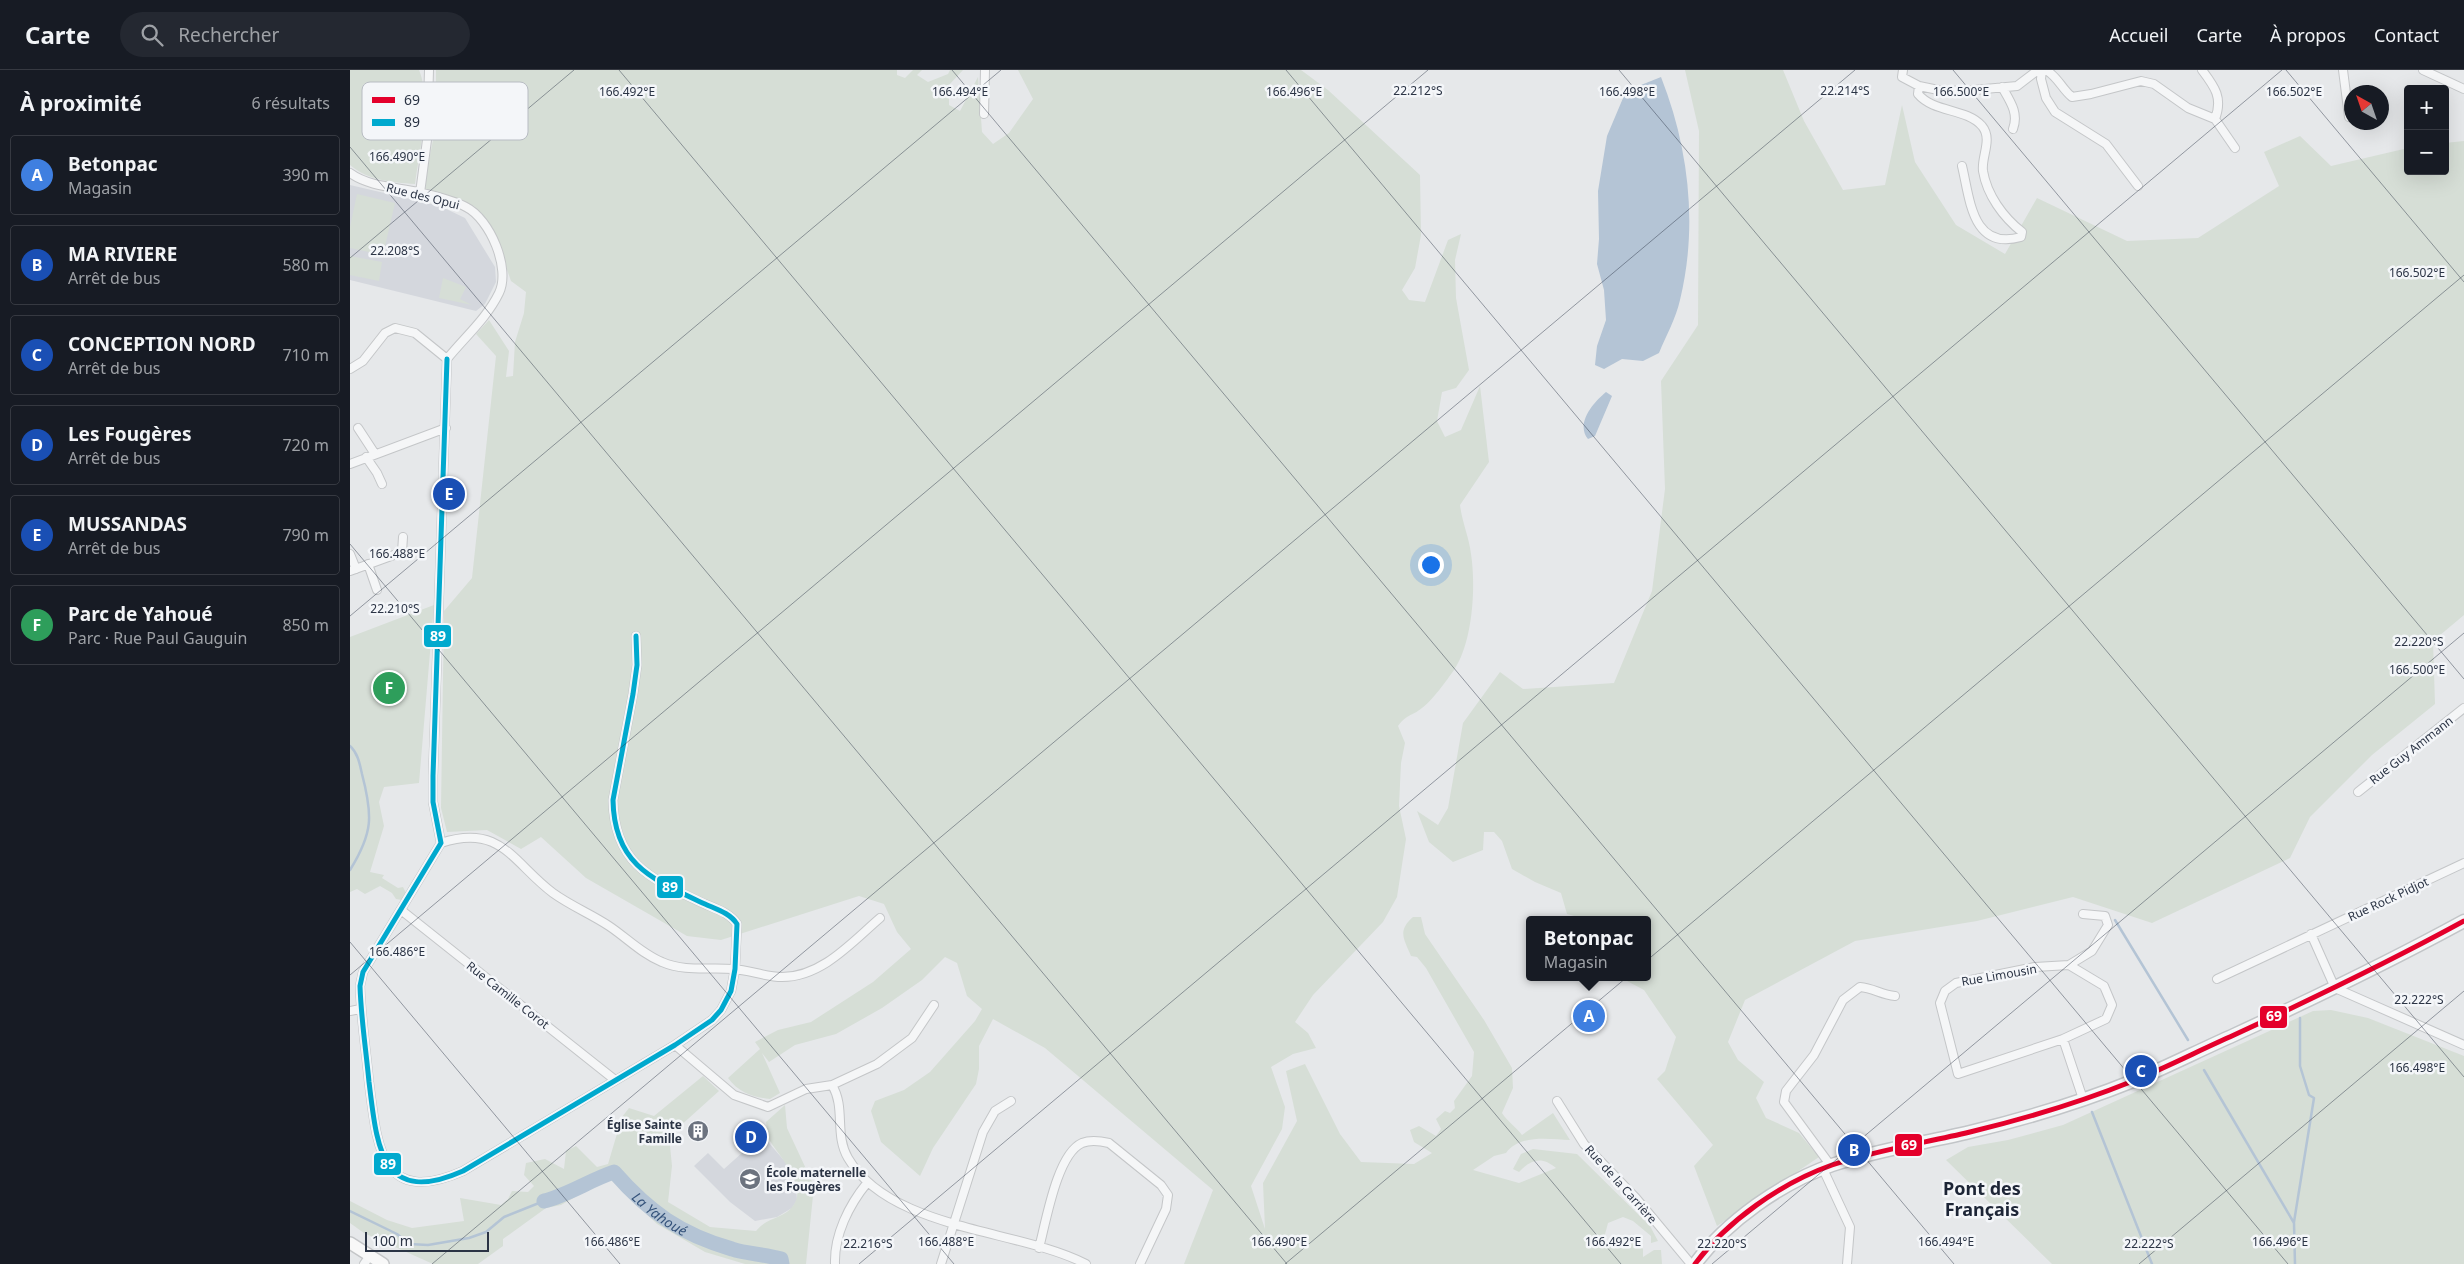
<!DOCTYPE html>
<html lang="fr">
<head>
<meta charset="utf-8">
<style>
	body { margin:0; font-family:"Noto Sans",sans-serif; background:#242831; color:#f1f3f6 }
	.controls { position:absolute; right:15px; top:15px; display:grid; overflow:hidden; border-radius:5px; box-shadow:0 5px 20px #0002 }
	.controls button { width:45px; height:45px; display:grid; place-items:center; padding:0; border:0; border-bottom:1px solid #363941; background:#171b24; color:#f1f3f6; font:25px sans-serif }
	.compass { position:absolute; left:1994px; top:15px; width:45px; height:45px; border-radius:50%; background:#171b24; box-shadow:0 5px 20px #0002; rotate:320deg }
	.scale { position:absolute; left:15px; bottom:12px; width:124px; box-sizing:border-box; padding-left:5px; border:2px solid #2b3445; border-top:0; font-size:14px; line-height:18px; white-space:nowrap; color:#2b3445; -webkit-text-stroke:4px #f4f6f9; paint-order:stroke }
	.you { position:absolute; left:1080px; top:494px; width:18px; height:18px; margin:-12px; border:4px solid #fff; border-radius:50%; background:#1a73e8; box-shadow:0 0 0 8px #1a73e833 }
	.badge { display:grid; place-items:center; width:32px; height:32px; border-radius:50%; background:#1a73e8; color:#fff; font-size:16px; font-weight:700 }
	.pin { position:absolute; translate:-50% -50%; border:2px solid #fff; box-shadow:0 1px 5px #0006 }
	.popup { position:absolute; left:1176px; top:846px; width:125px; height:65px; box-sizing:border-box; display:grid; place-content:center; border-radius:5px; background:#171b24; filter:drop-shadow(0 1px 4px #0005); font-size:16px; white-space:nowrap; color:#9ea1a6 }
	.popup b { font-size:19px; color:#f1f3f6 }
	.popup::after { content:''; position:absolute; left:50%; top:100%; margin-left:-10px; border:10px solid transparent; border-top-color:#171b24 }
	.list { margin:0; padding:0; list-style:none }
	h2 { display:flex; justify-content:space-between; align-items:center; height:65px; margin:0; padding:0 20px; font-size:21px }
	h2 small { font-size:16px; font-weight:400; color:#9ea1a6 }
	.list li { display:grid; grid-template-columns:32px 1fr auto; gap:15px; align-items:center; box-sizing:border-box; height:80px; margin:0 10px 10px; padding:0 10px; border:1px solid #363941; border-radius:5px }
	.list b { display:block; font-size:19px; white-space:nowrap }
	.list p { margin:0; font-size:16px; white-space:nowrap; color:#9ea1a6 }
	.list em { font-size:16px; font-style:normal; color:#9ea1a6 }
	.icon { flex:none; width:28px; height:28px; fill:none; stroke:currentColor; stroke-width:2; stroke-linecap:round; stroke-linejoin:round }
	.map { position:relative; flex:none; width:2114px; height:1194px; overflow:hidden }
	header { display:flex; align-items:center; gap:30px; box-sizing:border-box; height:70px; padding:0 25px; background:#171b24; border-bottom:1px solid #363941 }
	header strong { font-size:24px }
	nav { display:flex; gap:28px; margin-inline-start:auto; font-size:18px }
	.search { width:350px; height:45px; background:#242831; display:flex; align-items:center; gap:12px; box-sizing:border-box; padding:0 18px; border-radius:28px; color:#9ea1a6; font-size:19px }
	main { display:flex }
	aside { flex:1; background:#171b24 }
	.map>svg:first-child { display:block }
	.built { fill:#d4d7dd }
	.green { fill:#d6ded6 }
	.water { fill:#b4c4d5 }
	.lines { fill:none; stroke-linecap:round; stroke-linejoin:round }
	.stream { stroke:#b4c4d5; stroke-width:2.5 }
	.river { stroke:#b4c4d5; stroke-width:15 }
	.street-casing { stroke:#c4c6c8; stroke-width:10 }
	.secondary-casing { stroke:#c4c6c8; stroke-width:14 }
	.primary-casing { stroke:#c2c5c8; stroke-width:15 }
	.street { stroke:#f5f6f7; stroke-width:8 }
	.secondary { stroke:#f8f8f8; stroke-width:11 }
	.primary { stroke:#f8f8f8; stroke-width:12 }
	.bus-1-casing { stroke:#f4f6f9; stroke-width:9 }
	.bus-2-casing { stroke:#f4f6f9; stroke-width:9 }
	.bus-1 { stroke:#e4002b; stroke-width:5 }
	.bus-2 { stroke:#00a9ce; stroke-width:5 }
	.ticks { fill:none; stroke:#2b3445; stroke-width:1; stroke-opacity:0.45 }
	.labels { text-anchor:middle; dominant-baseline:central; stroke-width:5; stroke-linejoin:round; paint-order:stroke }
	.street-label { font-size:12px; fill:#2b3445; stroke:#f4f6f9 }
	.poi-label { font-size:12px; font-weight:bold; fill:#2b3445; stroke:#f4f6f9; text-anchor:end }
	.water-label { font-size:14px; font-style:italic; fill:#34527a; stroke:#f4f6f9 }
	.district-label { font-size:18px; font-weight:bold; fill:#1d2536; stroke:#f4f6f9 }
	.key { fill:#f4f6f9; stroke:#b8bcc3; stroke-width:1 }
	.key-label { font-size:14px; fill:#2b3445 }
	.ticks-label { font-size:12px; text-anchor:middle; fill:#2b3445; stroke:#f4f6f9; stroke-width:5; stroke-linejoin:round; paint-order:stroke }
	.line-badge { stroke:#f4f6f9; stroke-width:2 }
	.badge-label { font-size:14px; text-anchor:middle; font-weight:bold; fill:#fff }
</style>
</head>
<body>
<header>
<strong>Carte</strong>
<div class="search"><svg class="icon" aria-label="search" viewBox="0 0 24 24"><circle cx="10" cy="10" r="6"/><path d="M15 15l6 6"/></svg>Rechercher</div>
<nav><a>Accueil</a><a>Carte</a><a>À propos</a><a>Contact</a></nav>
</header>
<main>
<aside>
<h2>À proximité<small>6 résultats</small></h2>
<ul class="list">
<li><span class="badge" style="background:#3f7fe0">A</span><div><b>Betonpac</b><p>Magasin</p></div><em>390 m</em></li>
<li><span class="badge" style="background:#1a4fb4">B</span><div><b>MA RIVIERE</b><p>Arrêt de bus</p></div><em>580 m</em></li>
<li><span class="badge" style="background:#1a4fb4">C</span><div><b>CONCEPTION NORD</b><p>Arrêt de bus</p></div><em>710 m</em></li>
<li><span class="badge" style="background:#1a4fb4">D</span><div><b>Les Fougères</b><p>Arrêt de bus</p></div><em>720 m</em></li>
<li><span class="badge" style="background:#1a4fb4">E</span><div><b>MUSSANDAS</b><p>Arrêt de bus</p></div><em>790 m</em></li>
<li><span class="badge" style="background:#2e9e5b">F</span><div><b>Parc de Yahoué</b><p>Parc · Rue Paul Gauguin</p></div><em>850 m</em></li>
</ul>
</aside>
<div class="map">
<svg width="2114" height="1194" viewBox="0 0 2114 1194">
	<rect width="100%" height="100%" fill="#e6e8ea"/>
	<path class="built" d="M0,115L90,136L115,148L145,197L146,212L135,234L126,241L0,210Z
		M412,1065L438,1095L446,1118L447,1130L442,1138L427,1147L405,1151L380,1132L344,1096L358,1083L374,1099Z"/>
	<path class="green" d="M0,0H69C82,31 69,81 65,114C41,112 19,111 0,95Z
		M86,0H547V5L555,8L563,0H572L567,5L578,12L598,4L600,0H613L599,15V35L610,41L628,7L632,62L643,74L659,63L683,29L668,0H951L978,20L1070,105L1071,165L1065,198L1052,220L1059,230L1075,232L1098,170L1111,164L1105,190L1106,228L1119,300L1106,318L1092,322L1087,351L1095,367L1111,360L1130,316L1139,392L1110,435C1112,452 1119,467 1121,484C1126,516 1123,572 1104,600C1097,610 1082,631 1072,638C1061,647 1058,643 1048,656L1055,673L1051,693L1049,736L1056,769L1047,827L1033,852L963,925L945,952L958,963L966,978L943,984L921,997L935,1037L932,1059L901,1116L915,1159L913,1113L947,1051L936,1001L955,994L990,1064L1011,1092L1064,1094L1082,1083L1064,1072L1060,1060L1069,1056L1086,1066L1091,1059L1086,1049L1095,1041L1100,1043L1105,1038L1104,1031L1122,1006L1124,982L1076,898L1067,887L1061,886C1054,869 1047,861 1063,847H1071L1075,864L1134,950L1162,998L1163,1018L1152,1043C1158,1052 1165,1056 1172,1065L1203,1043L1220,1070C1200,1069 1169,1064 1156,1083L1144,1086L1123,1100L1169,1113L1206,1098C1192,1086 1181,1089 1169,1102L1163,1099L1171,1084L1183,1079L1227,1084L1300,1156L1308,1171L1301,1173V1166L1283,1151L1273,1147L1258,1153L1254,1168L1263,1178L1285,1172L1293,1179V1187L1304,1180H1311L1312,1194H834L863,1120L695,978L643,949L629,976V999L626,1014L583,1078L570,1106L531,1072L521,1041L525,1031L554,1020L580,1002L625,951L632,939L617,926L607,893L595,887L572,910L532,938L486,964L445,975L419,992L412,983L430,1023L420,1029C403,1027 389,1023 378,1008L410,979L405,972L428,960L461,952L523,912L561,879L547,862L534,834L509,826L371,870L337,866L236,808L191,767L171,779L137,760L97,762L91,738L94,541L122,508L146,286L126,264L139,250L159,281L156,307L163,306L165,272L174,243L176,222L161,211L142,157L124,136L73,120L86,55Z
		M1335,0H1433L1454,51L1493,120L1535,115L1552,35L1565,92L1606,155L1655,184L1687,128L1777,171L1848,168L1929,116L1914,82L1950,66L1981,96L2058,78V101H2095V73L2114,71V545L2083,571L2085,634L2022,685L1960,747L1940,788L1802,853L1723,827L1627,851L1505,871L1395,930L1378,972L1388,990L1414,1012L1406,1028L1416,1048L1449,1063L1469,1087L1367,1156L1344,1096L1363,1075L1307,1009L1315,1001L1326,967L1294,920L1277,911V907H1298V850H1239L1217,844L1211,823L1185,812L1162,799L1152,771L1144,762H1134L1133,780L1103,792L1079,772L1067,741L1088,755L1098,738L1113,653L1150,602L1173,619L1264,613L1302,521L1315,419L1311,311L1348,255L1349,61Z
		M7,124L45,133L33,185L0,178V157Z
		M0,186L32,192L29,211L0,205Z
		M93,208L116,217L110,229L122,235L89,228Z
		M84,535L69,713L34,717L29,732L34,756L20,802L34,805L32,808L48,818L53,817L56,823L52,830L46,829L42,823L30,816L15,824L7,819L0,822V567Z
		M1981,940L2018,948L2114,986V1194H1702L1596,1090L1618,1077L1658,1070L1713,1055L1963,941Z
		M353,1006L369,1021L319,1066L322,1096L318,1132L360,1157L406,1161C417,1147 435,1148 443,1136C458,1116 430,1087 420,1071C417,1065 417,1058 416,1052L435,1035L437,1058L464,1116L456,1194H395L355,1182L307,1154L259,1108L211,1135L196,1138L153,1169V1176L128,1194H83L14,1163L0,1153V1131L37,1150L62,1158L114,1151L110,1128L151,1135L158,1129L162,1121L178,1122L184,1116L174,1105L176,1093L195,1089L214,1099L216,1081L226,1076L247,1097L258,1094L272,1047L279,1038L304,1046Z"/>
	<path class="water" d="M1311,7C1339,78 1348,156 1330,230C1326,248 1316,266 1309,283L1293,291L1272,289L1254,299L1245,295L1247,276L1256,250L1254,220L1247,194L1249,169L1248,121L1257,66L1276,21Z
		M1256,322L1262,326L1245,366L1238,369C1225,353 1244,332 1256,322Z"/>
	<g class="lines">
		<path class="stream" d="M0,676C8,683 10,695 12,704C23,746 23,763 0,800
			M1765,850L1838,970
			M1854,1000L1944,1153L1945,1194
			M1742,1042L1802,1194
			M0,1141L47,1164L59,1174L78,1175L119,1168L136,1162L154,1147L194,1131
			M1944,1152L1964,1028L1959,1025L1950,996V948"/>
		<path class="river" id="s1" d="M194,1131C218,1125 240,1110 264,1102C299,1142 330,1164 382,1179C397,1184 414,1184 431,1189L432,1194"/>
		<g class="street-casing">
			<path id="street" d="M1553,0L1552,7L1569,16
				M1692,0L1691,9L1696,28L1705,42L1756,74L1788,116
				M1696,0C1708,7 1712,19 1722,27L1741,24L1791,11L1804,14L1838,38L1865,49C1873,28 1865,17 1852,0
				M1993,0L1999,47
				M2073,0L2114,19
				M1652,17C1660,31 1669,43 1663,59
				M634,44L635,0
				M1865,49L1885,78
				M1612,96C1620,129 1622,181 1671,167L1672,162C1653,147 1637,125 1633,101C1631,87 1643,69 1632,56C1616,38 1584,43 1568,24L1569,16L1593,21L1624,20L1667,16L1688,0
				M0,103C19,117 47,117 69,122C84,126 103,130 116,137C140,149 161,199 149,223C137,248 114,268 97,289
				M70,123L77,70L79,0
				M97,289L83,706V732L91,773L13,902L10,916C11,948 16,980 19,1012C27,1075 30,1138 113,1101L325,975L362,950L371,940L381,921L385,899L387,854C380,843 366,839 355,834C304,810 264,796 263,730L283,624L287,595L286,566
				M0,299L13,291L35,263L45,258L65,263L97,289
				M8,358L25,384
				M16,387L27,403L32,414
				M0,394L96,358
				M0,484L6,499
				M18,494L27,520
				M0,501L52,482L53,467
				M2008,722L2114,638
				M91,773C151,753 163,793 203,823C221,836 241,844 259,856C277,868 292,884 312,892C335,902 359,897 383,899C400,900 415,907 432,907C472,907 502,872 530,848
				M51,840L265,1010
				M1961,864L1985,918L2114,975
				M1719,895L1742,881L1758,855L1755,846L1733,844
				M1867,909L2114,793
				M0,941L10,939
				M1713,969L1608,1004L1590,933L1595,921L1606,913L1685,897L1719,895L1754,916L1762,935L1756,949L1713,969L1733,1029
				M325,975L384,1025L418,1037L456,1019L482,1015L527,994L562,968L584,935
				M482,1015C496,1038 484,1064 498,1088C540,1160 668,1159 736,1194
				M1207,1031L1234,1074L1286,1128L1341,1194
				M1481,1096L1434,1032L1436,1021L1464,985L1493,930L1510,917C1523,918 1532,925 1545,926
				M1473,1099L1500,1157L1497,1194
				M689,1178C696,1152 707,1084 732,1073C740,1070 750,1071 759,1073L811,1115L818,1125L816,1139L790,1194
				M14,1194L19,1187
				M485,1194C484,1165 499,1135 517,1113
				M591,1194L633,1062L645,1041L661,1031"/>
		</g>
		<g class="secondary-casing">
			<path id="secondary" d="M0,1173L33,1194"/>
		</g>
		<g class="primary-casing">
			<path id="primary" d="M1345,1194C1377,1151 1431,1113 1482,1095C1527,1080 1574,1073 1620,1062C1674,1049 1731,1032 1783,1011C1817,997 1850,980 1884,965C1962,929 2039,892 2114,851"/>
		</g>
		<use href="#street" class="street"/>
		<use href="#secondary" class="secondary"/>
		<use href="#primary" class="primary"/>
		<g class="bus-1-casing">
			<path id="bus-1" d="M1345,1194C1377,1151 1431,1113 1482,1095C1527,1080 1574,1073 1620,1062C1674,1049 1731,1032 1783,1011C1817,997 1850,980 1884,965C1962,929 2039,892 2114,851"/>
		</g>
		<g class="bus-2-casing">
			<path id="bus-2" d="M97,289L83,706V732L91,773L13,902L10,916C11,948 16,980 19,1012C27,1075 30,1138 113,1101L325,975L362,950L371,940L381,921L385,899L387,854C380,843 366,839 355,834C304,810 264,796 263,730L283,624L287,595L286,566"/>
		</g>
		<use href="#bus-1" class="bus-1"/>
		<use href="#bus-2" class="bus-2"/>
	</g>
	<path class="ticks" d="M269,0L1271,1194M602,0L1604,1194M936,0L1938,1194M1269,0L2114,1007M1603,0L2114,609M1936,0L2114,212M0,77L937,1194M0,188L224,0M0,474L604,1194M0,546L651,0M0,872L270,1194M0,905L1078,0M82,1194L1505,0M509,1194L1932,0M935,1194L2114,205M1362,1194L2114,563M1789,1194L2114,921"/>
	<defs>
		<g id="building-disc" transform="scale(1.125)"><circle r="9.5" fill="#6c737f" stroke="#f4f6f9"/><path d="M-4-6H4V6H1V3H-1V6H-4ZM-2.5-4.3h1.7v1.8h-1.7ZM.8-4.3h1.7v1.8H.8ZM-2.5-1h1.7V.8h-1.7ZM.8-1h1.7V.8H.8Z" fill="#fff"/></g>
		<g id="school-disc" transform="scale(1.125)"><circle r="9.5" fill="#6c737f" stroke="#f4f6f9"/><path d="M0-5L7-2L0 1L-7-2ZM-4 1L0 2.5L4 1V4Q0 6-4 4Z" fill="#fff"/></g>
	</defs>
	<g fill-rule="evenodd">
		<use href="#building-disc" x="348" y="1061"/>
		<use href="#school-disc" x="400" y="1109"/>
	</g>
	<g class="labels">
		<g class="street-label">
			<text transform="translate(73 126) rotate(14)">Rue des Opui</text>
			<text transform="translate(2061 680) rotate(-38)">Rue Guy Ammann</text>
			<text transform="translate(2038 829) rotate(-25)">Rue Rock Pidjot</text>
			<text transform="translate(1649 905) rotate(-10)">Rue Limousin</text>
			<text transform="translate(158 925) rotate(38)">Rue Camille Corot</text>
			<text transform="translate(1271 1114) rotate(48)">Rue de la Carrière</text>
		</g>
		<g class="poi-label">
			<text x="332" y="1054">Église Sainte<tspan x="332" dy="14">Famille</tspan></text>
			<text x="416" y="1102" text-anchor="start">École maternelle<tspan x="416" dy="14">les Fougères</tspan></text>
		</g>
		<g class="water-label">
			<text stroke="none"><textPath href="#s1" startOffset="138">La Yahoué</textPath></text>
		</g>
		<g class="district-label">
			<text x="1632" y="1118">Pont des<tspan x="1632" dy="21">Français</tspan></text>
		</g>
	</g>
	<rect x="12" y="12" width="166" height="58" rx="8" class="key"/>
	<rect x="22" y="27" width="23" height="6" fill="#e4002b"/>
	<rect x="22" y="49" width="23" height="7" fill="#00a9ce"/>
	<g class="key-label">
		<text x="54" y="35">69</text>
		<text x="54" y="57">89</text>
	</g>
	<g class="ticks-label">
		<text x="1068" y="25">22.212°S</text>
		<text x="1495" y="25">22.214°S</text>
		<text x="277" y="26">166.492°E</text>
		<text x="610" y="26">166.494°E</text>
		<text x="944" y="26">166.496°E</text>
		<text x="1611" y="26">166.500°E</text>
		<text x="1944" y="26">166.502°E</text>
		<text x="1277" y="26">166.498°E</text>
		<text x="47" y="91">166.490°E</text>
		<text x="45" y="185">22.208°S</text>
		<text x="2067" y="207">166.502°E</text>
		<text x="47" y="488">166.488°E</text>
		<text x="45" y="543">22.210°S</text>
		<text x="2069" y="576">22.220°S</text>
		<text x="2067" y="604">166.500°E</text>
		<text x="47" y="886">166.486°E</text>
		<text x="2069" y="934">22.222°S</text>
		<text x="2067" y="1002">166.498°E</text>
		<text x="262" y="1176">166.486°E</text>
		<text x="596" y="1176">166.488°E</text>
		<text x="929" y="1176">166.490°E</text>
		<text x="1263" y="1176">166.492°E</text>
		<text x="1596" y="1176">166.494°E</text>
		<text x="1930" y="1176">166.496°E</text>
		<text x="518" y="1178">22.216°S</text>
		<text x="1372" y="1178">22.220°S</text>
		<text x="1799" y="1178">22.222°S</text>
	</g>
	<g class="line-badge">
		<rect x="73" y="554" width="29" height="24" rx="5" fill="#00a9ce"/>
		<rect x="306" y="805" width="28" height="24" rx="5" fill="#00a9ce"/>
		<rect x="1909" y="935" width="29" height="24" rx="5" fill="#e4002b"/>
		<rect x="1544" y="1063" width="29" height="24" rx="5" fill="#e4002b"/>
		<rect x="23" y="1082" width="29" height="24" rx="5" fill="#00a9ce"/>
	</g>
	<g class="badge-label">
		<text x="88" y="571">89</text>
		<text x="320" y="822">89</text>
		<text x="1924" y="951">69</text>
		<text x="1559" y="1080">69</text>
		<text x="38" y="1099">89</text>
	</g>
</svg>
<div class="controls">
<button>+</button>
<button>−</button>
</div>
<svg class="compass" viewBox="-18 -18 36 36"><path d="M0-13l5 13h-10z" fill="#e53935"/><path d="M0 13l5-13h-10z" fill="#9ea1a6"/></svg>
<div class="scale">100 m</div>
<div class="you"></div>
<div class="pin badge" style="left:1239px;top:946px;background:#3f7fe0">A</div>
<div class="popup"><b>Betonpac</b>Magasin</div>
<div class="pin badge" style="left:1504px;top:1080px;background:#1a4fb4">B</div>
<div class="pin badge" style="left:1791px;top:1001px;background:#1a4fb4">C</div>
<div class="pin badge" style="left:401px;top:1067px;background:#1a4fb4">D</div>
<div class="pin badge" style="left:99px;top:424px;background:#1a4fb4">E</div>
<div class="pin badge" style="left:39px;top:618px;background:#2e9e5b">F</div>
</div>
</main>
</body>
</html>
